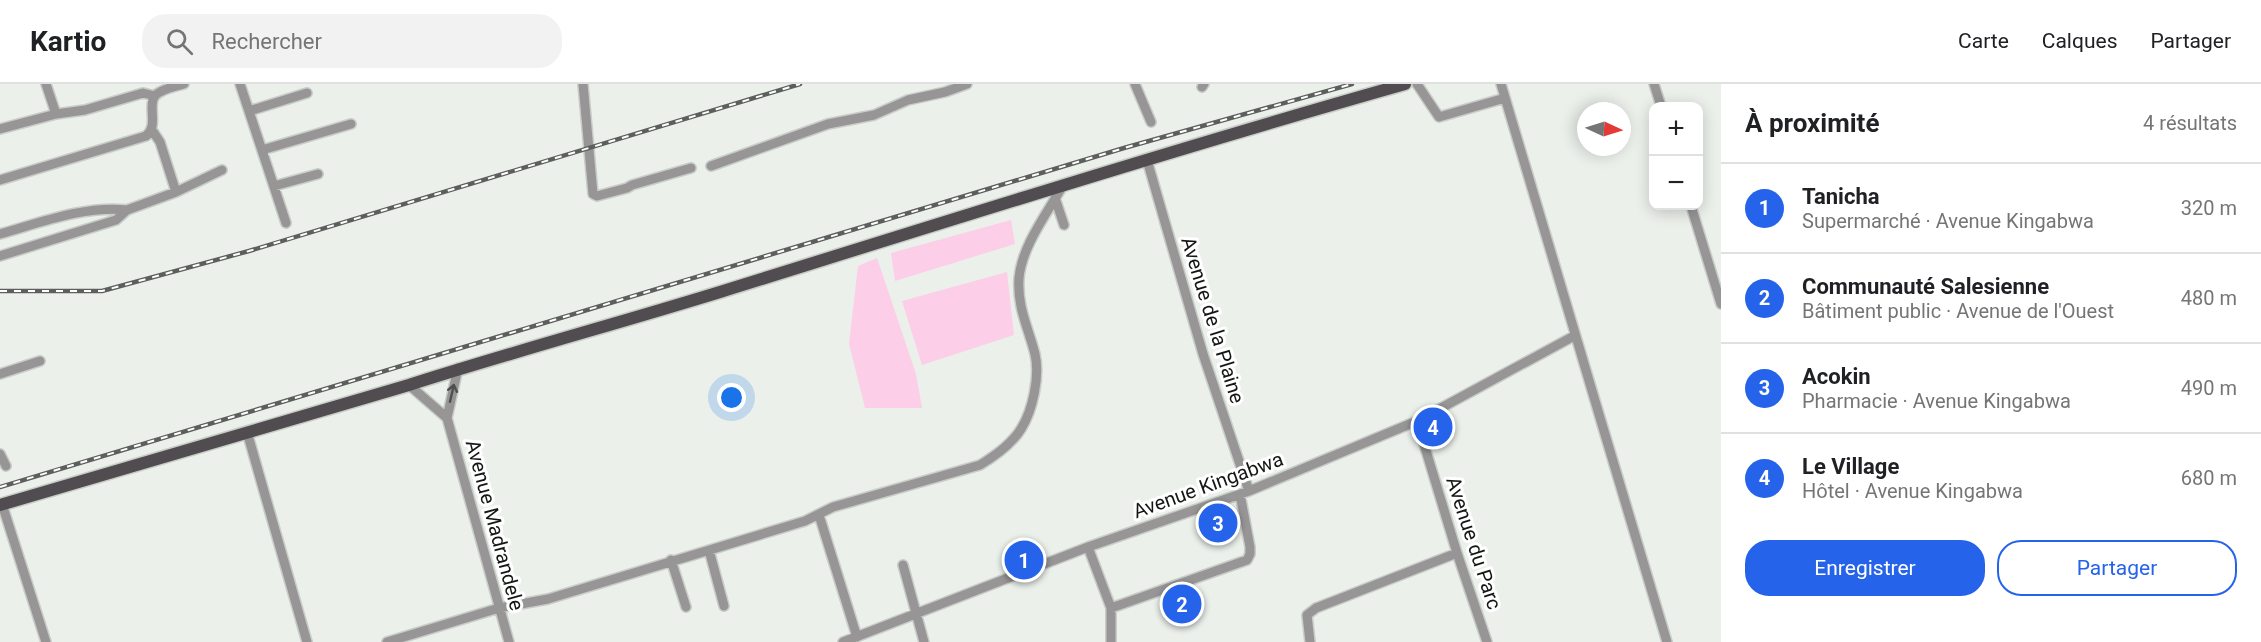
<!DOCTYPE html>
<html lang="fr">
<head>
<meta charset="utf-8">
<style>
	body { margin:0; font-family:Roboto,sans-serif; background:#f2f2f2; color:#202124 }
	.controls { position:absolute; right:18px; top:18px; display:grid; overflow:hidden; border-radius:12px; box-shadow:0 3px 15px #0003 }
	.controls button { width:54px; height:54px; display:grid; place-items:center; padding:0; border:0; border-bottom:2px solid #e0e0e0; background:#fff; color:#202124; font:30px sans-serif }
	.compass { position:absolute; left:1577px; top:18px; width:54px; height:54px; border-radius:50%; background:#fff; box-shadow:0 3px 15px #0003; rotate:94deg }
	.you { position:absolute; left:732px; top:314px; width:21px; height:21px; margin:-15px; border:4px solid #fff; border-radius:50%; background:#1a73e8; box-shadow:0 0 0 9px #1a73e833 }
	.badge { display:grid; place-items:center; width:39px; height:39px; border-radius:50%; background:#2563eb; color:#fff; font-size:20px; font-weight:700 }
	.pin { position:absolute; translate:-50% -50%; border:3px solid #fff; box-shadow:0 2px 6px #0006 }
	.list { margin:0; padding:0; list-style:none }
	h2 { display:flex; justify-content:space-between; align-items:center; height:78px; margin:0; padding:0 24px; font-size:26px }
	h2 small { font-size:20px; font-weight:400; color:#757577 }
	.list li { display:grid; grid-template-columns:39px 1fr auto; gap:18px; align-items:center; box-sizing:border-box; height:90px; padding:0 24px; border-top:2px solid #e0e0e0 }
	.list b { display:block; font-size:22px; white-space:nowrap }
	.list p { margin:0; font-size:20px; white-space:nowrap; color:#757577 }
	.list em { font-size:20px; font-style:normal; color:#757577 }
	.actions { display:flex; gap:12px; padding:18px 24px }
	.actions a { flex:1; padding:14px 0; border:2px solid #2563eb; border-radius:24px; text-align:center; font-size:21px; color:#2563eb }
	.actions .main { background:#2563eb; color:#fff }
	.icon { flex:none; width:33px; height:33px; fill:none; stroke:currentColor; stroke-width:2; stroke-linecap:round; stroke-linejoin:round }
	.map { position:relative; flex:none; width:1721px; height:558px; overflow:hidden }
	header { display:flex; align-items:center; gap:36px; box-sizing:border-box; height:84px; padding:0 30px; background:#fff; border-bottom:2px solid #e0e0e0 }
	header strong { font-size:28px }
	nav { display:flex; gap:33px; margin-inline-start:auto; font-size:21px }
	.search { width:420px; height:54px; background:#f2f2f2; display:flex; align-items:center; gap:15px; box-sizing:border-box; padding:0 21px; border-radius:24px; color:#757577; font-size:22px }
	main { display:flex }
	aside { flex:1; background:#fff }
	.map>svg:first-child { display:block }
	.green { fill:#fccee8 }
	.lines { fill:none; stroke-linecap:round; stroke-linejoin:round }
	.minor-casing { stroke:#c9cdc9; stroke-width:12 }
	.major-casing { stroke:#c9cdc9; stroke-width:15 }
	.minor { stroke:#979596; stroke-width:9 }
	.major { stroke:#514c4f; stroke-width:12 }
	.rail-casing { stroke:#5c5f5c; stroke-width:4.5 }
	.rail { stroke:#fff; stroke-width:2; stroke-dasharray:7; stroke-linecap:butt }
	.oneway { stroke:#4f4f4e }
	.labels { text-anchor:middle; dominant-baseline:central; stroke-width:6; stroke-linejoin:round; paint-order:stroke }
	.street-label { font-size:20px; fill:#141614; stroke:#fff }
</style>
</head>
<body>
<header>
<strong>Kartio</strong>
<div class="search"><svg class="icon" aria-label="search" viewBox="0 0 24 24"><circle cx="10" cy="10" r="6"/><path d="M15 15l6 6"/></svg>Rechercher</div>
<nav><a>Carte</a><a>Calques</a><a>Partager</a></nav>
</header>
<main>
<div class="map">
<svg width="1721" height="558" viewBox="0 0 1721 558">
	<rect width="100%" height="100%" fill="#ebf0eb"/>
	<path class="green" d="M1011,136L1015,160L895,197L891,169Z
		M877,174L916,290L922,324H865L849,260L858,182Z
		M1007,188L1014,251L922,281L902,217Z"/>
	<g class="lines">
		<g class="minor-casing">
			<path id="minor" d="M240,0L286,139
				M583,0L593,110L597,112L627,104L632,101L691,84
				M1135,0L1151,38
				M1417,0L1439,33L1505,14
				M1501,0C1555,186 1612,372 1667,558
				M1654,0L1661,22
				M1202,3L1204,0
				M249,27L307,9
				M56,30L85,26L143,9L155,12
				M0,45L56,30L46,0
				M262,66L351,40
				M1147,76L1203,270L1249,407
				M711,82L828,40L874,31L908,16L945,8L967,0
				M0,96L146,52C161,41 143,16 160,8C167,4 176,2 184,0
				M274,102L318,90
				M176,108L222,86
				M1055,114L1064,141
				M1691,122L1721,220
				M0,150C39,139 86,121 127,126
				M0,172L116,136L127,126L176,108L160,58L152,46
				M458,284L447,334L509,558
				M0,290L40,277
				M409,301L447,334
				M1417,337L1457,469L1487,558
				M247,348L307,558
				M0,370L6,382
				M2,420L46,558
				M819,431L857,553
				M1088,463L1111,524V558
				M709,466L724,522
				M671,476L686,523
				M903,481L924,558
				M1111,524L1247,476L1250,470V463L1240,410
				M387,558L499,524L548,515L805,437L833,423L980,381C995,372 1011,361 1021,345C1033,326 1040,292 1035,270C1028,243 1017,223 1019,194C1022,162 1046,131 1062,103
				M843,558L1088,463L1249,407L1417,337L1574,252
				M1310,558L1307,531L1316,524L1457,469"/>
		</g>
		<g class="major-casing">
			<path id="major" d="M0,421L409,301C512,268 616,240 720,208C948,137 1175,65 1405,0"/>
		</g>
		<use href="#minor" class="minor"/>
		<use href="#major" class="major"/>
		<g class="rail-casing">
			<path id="rail" d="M0,207H102L249,167L800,0
				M0,403L1124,64L1352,0"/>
		</g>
		<use href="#rail" class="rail"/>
	</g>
	<defs><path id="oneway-shaft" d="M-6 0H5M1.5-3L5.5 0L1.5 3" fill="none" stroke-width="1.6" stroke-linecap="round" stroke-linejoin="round" transform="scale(1.5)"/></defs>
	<use class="oneway" href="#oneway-shaft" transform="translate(452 309) rotate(-77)"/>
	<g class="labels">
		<g class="street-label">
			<text transform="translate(1213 236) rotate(73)">Avenue de la Plaine</text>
			<text transform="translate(1208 401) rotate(-20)">Avenue Kingabwa</text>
			<text transform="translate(495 441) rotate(75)">Avenue Madrandele</text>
			<text transform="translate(1474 459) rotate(72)">Avenue du Parc</text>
		</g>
	</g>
</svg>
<div class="controls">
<button>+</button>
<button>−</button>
</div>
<svg class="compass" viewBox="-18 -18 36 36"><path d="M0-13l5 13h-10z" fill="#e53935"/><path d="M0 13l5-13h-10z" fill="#757577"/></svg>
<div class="you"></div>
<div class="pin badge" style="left:1024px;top:476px">1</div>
<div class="pin badge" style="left:1182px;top:520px">2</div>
<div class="pin badge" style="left:1218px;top:439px">3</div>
<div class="pin badge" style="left:1433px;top:343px">4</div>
</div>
<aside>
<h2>À proximité<small>4 résultats</small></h2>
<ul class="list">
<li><span class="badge">1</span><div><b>Tanicha</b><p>Supermarché · Avenue Kingabwa</p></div><em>320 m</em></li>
<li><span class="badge">2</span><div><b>Communauté Salesienne</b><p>Bâtiment public · Avenue de l'Ouest</p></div><em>480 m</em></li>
<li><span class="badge">3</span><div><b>Acokin</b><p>Pharmacie · Avenue Kingabwa</p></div><em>490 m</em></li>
<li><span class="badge">4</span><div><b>Le Village</b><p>Hôtel · Avenue Kingabwa</p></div><em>680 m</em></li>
</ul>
<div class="actions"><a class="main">Enregistrer</a><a>Partager</a></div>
</aside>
</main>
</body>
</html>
